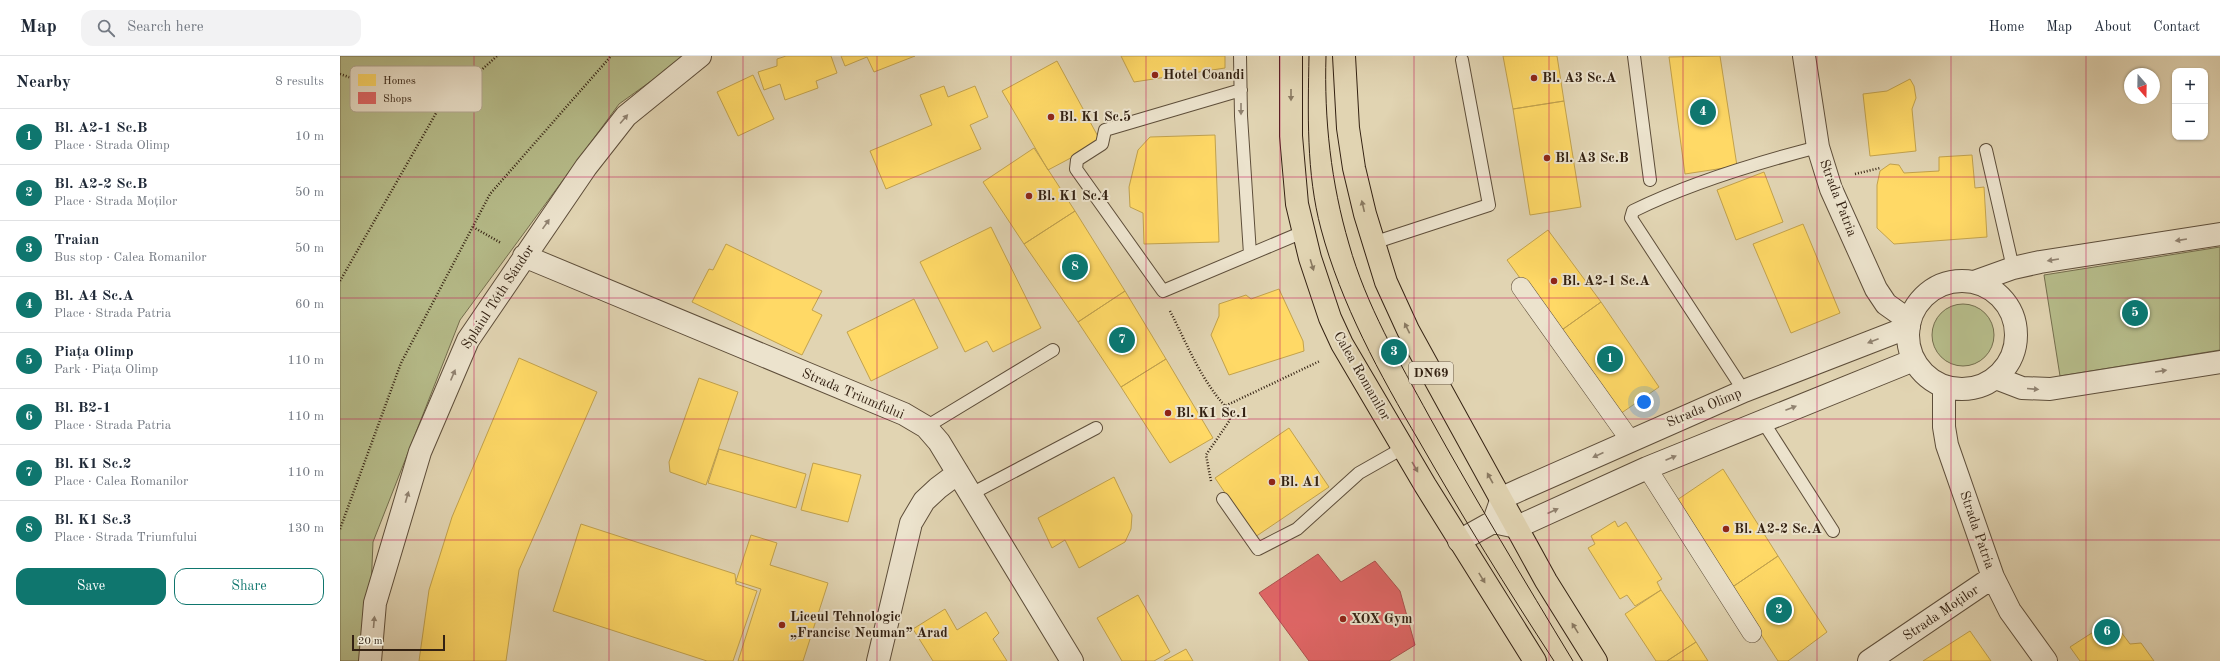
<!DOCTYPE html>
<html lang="en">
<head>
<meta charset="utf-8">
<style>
	body { margin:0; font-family:"Old Standard TT",serif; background:#f2f2f3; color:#1f2937 }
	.controls { position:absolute; right:12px; top:12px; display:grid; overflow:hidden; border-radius:8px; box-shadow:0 1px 3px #0004 }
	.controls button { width:36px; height:36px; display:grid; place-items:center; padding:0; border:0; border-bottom:1px solid #e0e1e3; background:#fff; color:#1f2937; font:20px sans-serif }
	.compass { position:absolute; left:1784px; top:12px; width:36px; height:36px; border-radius:50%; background:#fff; box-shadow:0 1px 3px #0004; rotate:160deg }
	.scale { position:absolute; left:12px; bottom:10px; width:93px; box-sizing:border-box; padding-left:4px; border:2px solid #332112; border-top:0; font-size:11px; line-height:14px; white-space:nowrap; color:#332112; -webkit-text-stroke:3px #ece3cd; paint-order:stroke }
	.you { position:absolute; left:1304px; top:346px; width:14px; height:14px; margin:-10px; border:3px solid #fff; border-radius:50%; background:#1a73e8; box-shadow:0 0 0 6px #1a73e833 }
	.badge { display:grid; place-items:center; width:26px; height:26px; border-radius:50%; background:#0f766e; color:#fff; font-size:13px; font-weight:700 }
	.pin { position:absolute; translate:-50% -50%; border:2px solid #fff; box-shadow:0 1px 4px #0006 }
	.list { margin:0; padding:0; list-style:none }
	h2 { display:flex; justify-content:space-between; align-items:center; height:52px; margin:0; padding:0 16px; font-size:17px }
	h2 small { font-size:13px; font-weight:400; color:#747a83 }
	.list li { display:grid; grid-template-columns:26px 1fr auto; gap:12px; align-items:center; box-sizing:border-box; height:56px; padding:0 16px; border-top:1px solid #e0e1e3 }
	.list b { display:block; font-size:15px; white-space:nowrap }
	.list p { margin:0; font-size:13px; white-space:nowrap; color:#747a83 }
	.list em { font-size:13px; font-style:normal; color:#747a83 }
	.actions { display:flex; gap:8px; padding:12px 16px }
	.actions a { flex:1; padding:9px 0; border:1px solid #0f766e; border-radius:12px; text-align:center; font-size:14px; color:#0f766e }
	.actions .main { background:#0f766e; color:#fff }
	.icon { flex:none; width:22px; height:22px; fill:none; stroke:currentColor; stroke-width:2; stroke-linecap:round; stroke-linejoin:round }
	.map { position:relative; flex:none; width:1880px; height:605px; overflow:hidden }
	header { display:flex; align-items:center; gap:24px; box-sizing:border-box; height:56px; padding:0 20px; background:#fff; border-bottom:1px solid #e0e1e3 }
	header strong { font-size:19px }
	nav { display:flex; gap:22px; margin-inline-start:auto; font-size:14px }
	.search { width:280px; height:36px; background:#f2f2f3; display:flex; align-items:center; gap:10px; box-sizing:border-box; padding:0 14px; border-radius:12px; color:#747a83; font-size:15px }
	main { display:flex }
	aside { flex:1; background:#fff }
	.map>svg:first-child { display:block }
	.green { fill:#b6bc8a; stroke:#746e4e }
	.homes { fill:#ffd966; stroke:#c2a24d }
	.shops { fill:#e06666; stroke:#ac514d }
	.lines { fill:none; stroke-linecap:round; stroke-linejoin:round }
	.service-casing { stroke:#5e4e3a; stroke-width:14 }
	.pedestrian-casing { stroke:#5e4e3a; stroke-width:20 }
	.minor-casing { stroke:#5e4e3a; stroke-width:24 }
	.primary-casing { stroke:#332112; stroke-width:24 }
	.path { stroke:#332112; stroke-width:2.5; stroke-dasharray:1 2; stroke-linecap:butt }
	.service { stroke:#ece3cd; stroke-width:12 }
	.pedestrian { stroke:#ece3cd; stroke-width:19 }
	.minor { stroke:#ece3cd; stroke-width:22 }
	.primary { stroke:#e1d4b2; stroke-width:22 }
	.tram { stroke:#332112; stroke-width:1 }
	.oneway { fill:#8a7a62 }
	.oneway2 { fill:#908270 }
	.grid { fill:none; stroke:#c2185b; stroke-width:1; stroke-opacity:0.55 }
	.poi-dot { fill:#8f2418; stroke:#ece3cd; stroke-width:1.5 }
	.labels { text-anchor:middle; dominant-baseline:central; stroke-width:4; stroke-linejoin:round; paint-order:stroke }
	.shield { fill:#ece3cd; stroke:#6a5b4a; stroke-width:1 }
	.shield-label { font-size:13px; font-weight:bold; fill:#332112 }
	.poi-label { font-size:14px; font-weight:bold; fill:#332112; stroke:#ece3cd; text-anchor:start }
	.street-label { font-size:14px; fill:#332112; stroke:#ece3cd }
	.key { fill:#ece3cd; stroke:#b4a995; stroke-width:1 }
	.key-label { font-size:11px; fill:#332112 }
</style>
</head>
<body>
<header>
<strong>Map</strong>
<div class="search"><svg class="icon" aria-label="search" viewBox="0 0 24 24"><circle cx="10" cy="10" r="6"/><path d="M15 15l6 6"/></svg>Search here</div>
<nav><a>Home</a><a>Map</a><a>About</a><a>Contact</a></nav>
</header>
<main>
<aside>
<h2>Nearby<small>8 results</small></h2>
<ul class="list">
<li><span class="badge">1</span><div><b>Bl. A2-1 Sc.B</b><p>Place · Strada Olimp</p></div><em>10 m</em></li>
<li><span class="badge">2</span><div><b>Bl. A2-2 Sc.B</b><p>Place · Strada Moților</p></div><em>50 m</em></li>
<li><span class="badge">3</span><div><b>Traian</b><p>Bus stop · Calea Romanilor</p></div><em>50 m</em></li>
<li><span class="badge">4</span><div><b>Bl. A4 Sc.A</b><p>Place · Strada Patria</p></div><em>60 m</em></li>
<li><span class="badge">5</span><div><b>Piața Olimp</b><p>Park · Piața Olimp</p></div><em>110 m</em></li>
<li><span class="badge">6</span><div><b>Bl. B2-1</b><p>Place · Strada Patria</p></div><em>110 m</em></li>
<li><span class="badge">7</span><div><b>Bl. K1 Sc.2</b><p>Place · Calea Romanilor</p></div><em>110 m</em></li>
<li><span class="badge">8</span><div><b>Bl. K1 Sc.3</b><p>Place · Strada Triumfului</p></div><em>130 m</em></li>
</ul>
<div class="actions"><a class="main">Save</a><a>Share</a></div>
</aside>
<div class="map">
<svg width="1880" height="605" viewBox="0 0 1880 605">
	<rect width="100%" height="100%" fill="#e1d4b2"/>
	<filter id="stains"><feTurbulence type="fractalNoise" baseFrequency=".005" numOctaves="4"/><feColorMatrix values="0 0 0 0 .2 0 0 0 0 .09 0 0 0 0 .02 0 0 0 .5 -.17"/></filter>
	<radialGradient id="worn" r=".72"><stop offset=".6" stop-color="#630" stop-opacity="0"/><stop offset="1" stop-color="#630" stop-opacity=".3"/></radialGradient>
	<path class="green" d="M0,0H346L279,48L120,264L33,486L28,605H0Z
		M1880,191V294L1720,320L1704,219Z
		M1592 279a31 31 0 1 1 62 0a31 31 0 1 1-62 0Z"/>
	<path class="homes" d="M446,0H491L497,17L476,25L478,32L445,44L440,28L424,34L418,16L437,10V3Z
		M501,0H575L534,16L527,1L505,10Z
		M781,0H885V12L794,26Z
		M1163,0H1217L1224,45L1173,53Z
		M1380,0L1397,110L1345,118L1329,1Z
		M717,5L761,86L708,114L662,35Z
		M413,19L434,63L398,80L377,36Z
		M1570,23L1574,30L1576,42L1572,53L1576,95L1530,100L1523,38L1547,35Z
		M604,30L608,41L635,30L648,61L630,69L641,93L546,133L530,95L592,69L580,39Z
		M1224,45L1241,151L1190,159L1173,53Z
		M875,79L879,186L804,188L803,157L790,151L789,131L798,94L810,81Z
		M694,92L735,155L684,188L643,126Z
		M1632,99L1635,132L1644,131L1647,181L1554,188L1537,172V129L1540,115L1550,108L1559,109L1564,117L1599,115V101Z
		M1424,116L1443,166L1396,184L1377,134Z
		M735,155L785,235L738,266L684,188Z
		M1463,168L1500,257L1451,277L1413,188Z
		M651,171L701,272L653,296L647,285L625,296L580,206Z
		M1208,174L1261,246L1219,276L1167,204Z
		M386,188L482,235L472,254L482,259L462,299L352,246L369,213L373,214Z
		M939,233L963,285L964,295L889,319L871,279L879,260V248L906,239L911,243Z
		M785,235L826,303L781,331L738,266Z
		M574,243L598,292L531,325L507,276Z
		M1261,246L1319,331L1280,358L1219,276Z
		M179,302L257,336L179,514L166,605H79L89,534L112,461Z
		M826,303L873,382L830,407L781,331Z
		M359,322L398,336L366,429L330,416L329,406Z
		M949,372L989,431L915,481L875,422Z
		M379,393L466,418L456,452L368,427Z
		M473,407L521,419L508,466L461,454Z
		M1383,413L1438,500L1391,532L1334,446Z
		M774,421L792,459L791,473L785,486L739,512L725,484L712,492L698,462Z
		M1275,465L1278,471L1286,466L1322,523L1317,526L1321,534L1295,550L1287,539L1280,543L1248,492L1255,488L1251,480Z
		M241,468L395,518L396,528L417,535L393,605H367L213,555Z
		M411,479L437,487L430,509L488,527L463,605H398L421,533L396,525Z
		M1438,500L1487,576L1448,605H1438L1391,532Z
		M1321,534L1356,586L1327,605H1316L1285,558Z
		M798,539L830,596L814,605H782L757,562Z
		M605,553L617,574L646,556L659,577L653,583L667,605H593L573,573Z
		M1772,564L1790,588L1801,587L1814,605H1740L1730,591Z
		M1630,575L1651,605H1583Z
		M1356,586L1368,605H1327Z
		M846,593L853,605H824Z"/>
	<path class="shops" d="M978,498L1001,526L1035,505L1060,535L1075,589L1049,605H969L919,537Z"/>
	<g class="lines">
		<g class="service-casing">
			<path id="service" d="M900,0L901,60L910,198
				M1294,0L1310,124
				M901,34L765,74L762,88L737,104L736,113L823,235L963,176
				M1646,94L1673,212
				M1033,187L1149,149L1122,4
				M1404,335L1291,162L1293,155C1350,127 1416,107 1478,91
				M1422,364L1493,475
				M586,371L713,294
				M631,438L756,372
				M883,443L918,493L957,473L1019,417L1063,392"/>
		</g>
		<g class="pedestrian-casing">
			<path id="pedestrian" d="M1181,231L1290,384
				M1307,412L1412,577"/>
		</g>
		<g class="minor-casing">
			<path id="minor" d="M1464,0L1478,91L1491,133L1536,233L1546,248L1570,265
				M184,200L564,358L586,371L599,386L732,605
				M1568 279a54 54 0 1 1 108 0a54 54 0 1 1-108 0Z
				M1634,226L1673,212L1700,206L1880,178
				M1656,322L1682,332L1710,333L1880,306
				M1604,330V371L1607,389L1653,521L1670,555L1706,605
				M1155,462L1162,442L1184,432L1404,335L1569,271
				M1119,485L1153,466L1177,471L1307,412L1574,304
				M30,605L35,547L80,396L128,284L246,111L286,60L360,0
				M538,605L571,467L584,445L598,432L618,417
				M1529,605L1653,521"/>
		</g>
		<g class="primary-casing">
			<path id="primary" d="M951,0V80L957,148L970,202L990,262L1002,288L1085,429L1195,605
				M1004,0L1008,72L1014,112L1025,158L1046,226L1068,274L1206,525L1256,605"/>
		</g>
		<path class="path" d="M0,18L99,52
			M1515,118L1540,112
			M133,171L161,187
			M0,225L99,52L157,0
			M830,255C847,288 860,322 885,350L980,305
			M871,425L866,399L890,364L885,350
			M0,473L61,307L150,138L271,0"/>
		<use href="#service" class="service"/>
		<use href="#pedestrian" class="pedestrian"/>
		<use href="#minor" class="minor"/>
		<use href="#primary" class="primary"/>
		<path class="tram" d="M969,0C968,57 966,117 981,173C1001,248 1040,319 1079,385C1122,460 1167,533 1214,605
			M986,0C984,63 991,127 1009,188C1026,249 1059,305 1089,360C1135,443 1184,524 1233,605"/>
	</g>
	<defs><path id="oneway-solid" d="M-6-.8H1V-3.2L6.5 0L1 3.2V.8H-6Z"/></defs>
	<g class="oneway">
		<use href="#oneway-solid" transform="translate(951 39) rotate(90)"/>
		<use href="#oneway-solid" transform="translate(1023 150) rotate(-103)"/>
		<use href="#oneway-solid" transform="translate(972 209) rotate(73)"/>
		<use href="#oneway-solid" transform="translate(1067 272) rotate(-116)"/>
		<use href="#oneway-solid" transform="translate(1075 411) rotate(60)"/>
		<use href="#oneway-solid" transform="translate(1150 422) rotate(-119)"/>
		<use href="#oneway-solid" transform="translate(1142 522) rotate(58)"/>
		<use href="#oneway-solid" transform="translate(1235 572) rotate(-122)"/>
	</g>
	<g class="oneway2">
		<use href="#oneway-solid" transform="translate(901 53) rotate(90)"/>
		<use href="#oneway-solid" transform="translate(284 63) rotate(-49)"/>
		<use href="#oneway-solid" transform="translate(206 168) rotate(-55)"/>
		<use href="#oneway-solid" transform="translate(1841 184) rotate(171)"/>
		<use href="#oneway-solid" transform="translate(1713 204) rotate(171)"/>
		<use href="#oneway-solid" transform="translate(1533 285) rotate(159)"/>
		<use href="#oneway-solid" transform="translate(1821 315) rotate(-9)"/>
		<use href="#oneway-solid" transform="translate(113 319) rotate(-67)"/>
		<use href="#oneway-solid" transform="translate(1693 333) rotate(5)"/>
		<use href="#oneway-solid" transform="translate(1451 352) rotate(-21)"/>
		<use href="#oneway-solid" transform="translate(1258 399) rotate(156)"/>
		<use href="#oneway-solid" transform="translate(1331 402) rotate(-23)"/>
		<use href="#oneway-solid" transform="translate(67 441) rotate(-74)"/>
		<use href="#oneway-solid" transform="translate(1213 455) rotate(-25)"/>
		<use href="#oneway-solid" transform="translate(34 566) rotate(-85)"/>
	</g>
	<path class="grid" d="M134,0V605M269,0V605M403,0V605M537,0V605M671,0V605M806,0V605M940,0V605M1074,0V605M1209,0V605M1343,0V605M1477,0V605M1611,0V605M1746,0V605M0,121H1880M0,242H1880M0,363H1880M0,484H1880"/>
	<g class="poi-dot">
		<circle cx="815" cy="19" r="4"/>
		<circle cx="1194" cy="22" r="4"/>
		<circle cx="711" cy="61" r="4"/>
		<circle cx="1207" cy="102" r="4"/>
		<circle cx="689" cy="140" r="4"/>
		<circle cx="1214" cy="225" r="4"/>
		<circle cx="828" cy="357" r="4"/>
		<circle cx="932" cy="426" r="4"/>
		<circle cx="1386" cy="473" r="4"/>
		<circle cx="1003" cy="563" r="4"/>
		<circle cx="442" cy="569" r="4"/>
	</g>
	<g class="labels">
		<rect class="shield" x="1069" y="306" width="44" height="22" rx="3"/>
		<g class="shield-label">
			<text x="1091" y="317">DN69</text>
		</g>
		<g class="poi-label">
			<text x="823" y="19">Hotel Coandi</text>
			<text x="1202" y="22">Bl. A3 Sc.A</text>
			<text x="719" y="61">Bl. K1 Sc.5</text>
			<text x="1215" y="102">Bl. A3 Sc.B</text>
			<text x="697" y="140">Bl. K1 Sc.4</text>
			<text x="1222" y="225">Bl. A2-1 Sc.A</text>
			<text x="836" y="357">Bl. K1 Sc.1</text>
			<text x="940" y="426">Bl. A1</text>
			<text x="1394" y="473">Bl. A2-2 Sc.A</text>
			<text x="450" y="561">Liceul Tehnologic<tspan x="450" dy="16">„Francisc Neuman” Arad</tspan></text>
			<text x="1011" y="563">XOX Gym</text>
		</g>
		<g class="street-label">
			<text transform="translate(1498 142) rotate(69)">Strada Patria</text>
			<text transform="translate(158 241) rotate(-57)">Splaiul Tóth Sándor</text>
			<text transform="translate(1022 320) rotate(60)">Calea Romanilor</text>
			<text transform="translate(513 338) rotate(23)">Strada Triumfului</text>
			<text transform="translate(1364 352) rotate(-23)">Strada Olimp</text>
			<text transform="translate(1637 474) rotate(71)">Strada Patria</text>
			<text transform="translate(1601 557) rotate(-34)">Strada Moților</text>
		</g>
	</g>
	<rect x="10" y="10" width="132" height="46" rx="6" class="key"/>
	<rect x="18" y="18" width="18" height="12" fill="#ffd966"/>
	<rect x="18" y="36" width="18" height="12" fill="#e06666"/>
	<g class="key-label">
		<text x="43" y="28">Homes</text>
		<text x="43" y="46">Shops</text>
	</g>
	<rect width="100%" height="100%" filter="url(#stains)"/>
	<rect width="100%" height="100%" fill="url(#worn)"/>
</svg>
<div class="controls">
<button>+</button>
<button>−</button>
</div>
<svg class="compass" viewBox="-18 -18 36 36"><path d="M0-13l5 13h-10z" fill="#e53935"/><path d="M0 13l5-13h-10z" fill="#747a83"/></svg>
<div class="scale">20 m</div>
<div class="you"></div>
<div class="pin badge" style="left:1270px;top:303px">1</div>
<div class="pin badge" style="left:1439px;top:554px">2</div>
<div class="pin badge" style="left:1054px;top:296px">3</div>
<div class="pin badge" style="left:1363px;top:56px">4</div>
<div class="pin badge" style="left:1795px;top:257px">5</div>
<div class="pin badge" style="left:1767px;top:576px">6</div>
<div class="pin badge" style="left:782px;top:284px">7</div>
<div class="pin badge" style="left:735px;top:211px">8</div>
</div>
</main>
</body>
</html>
